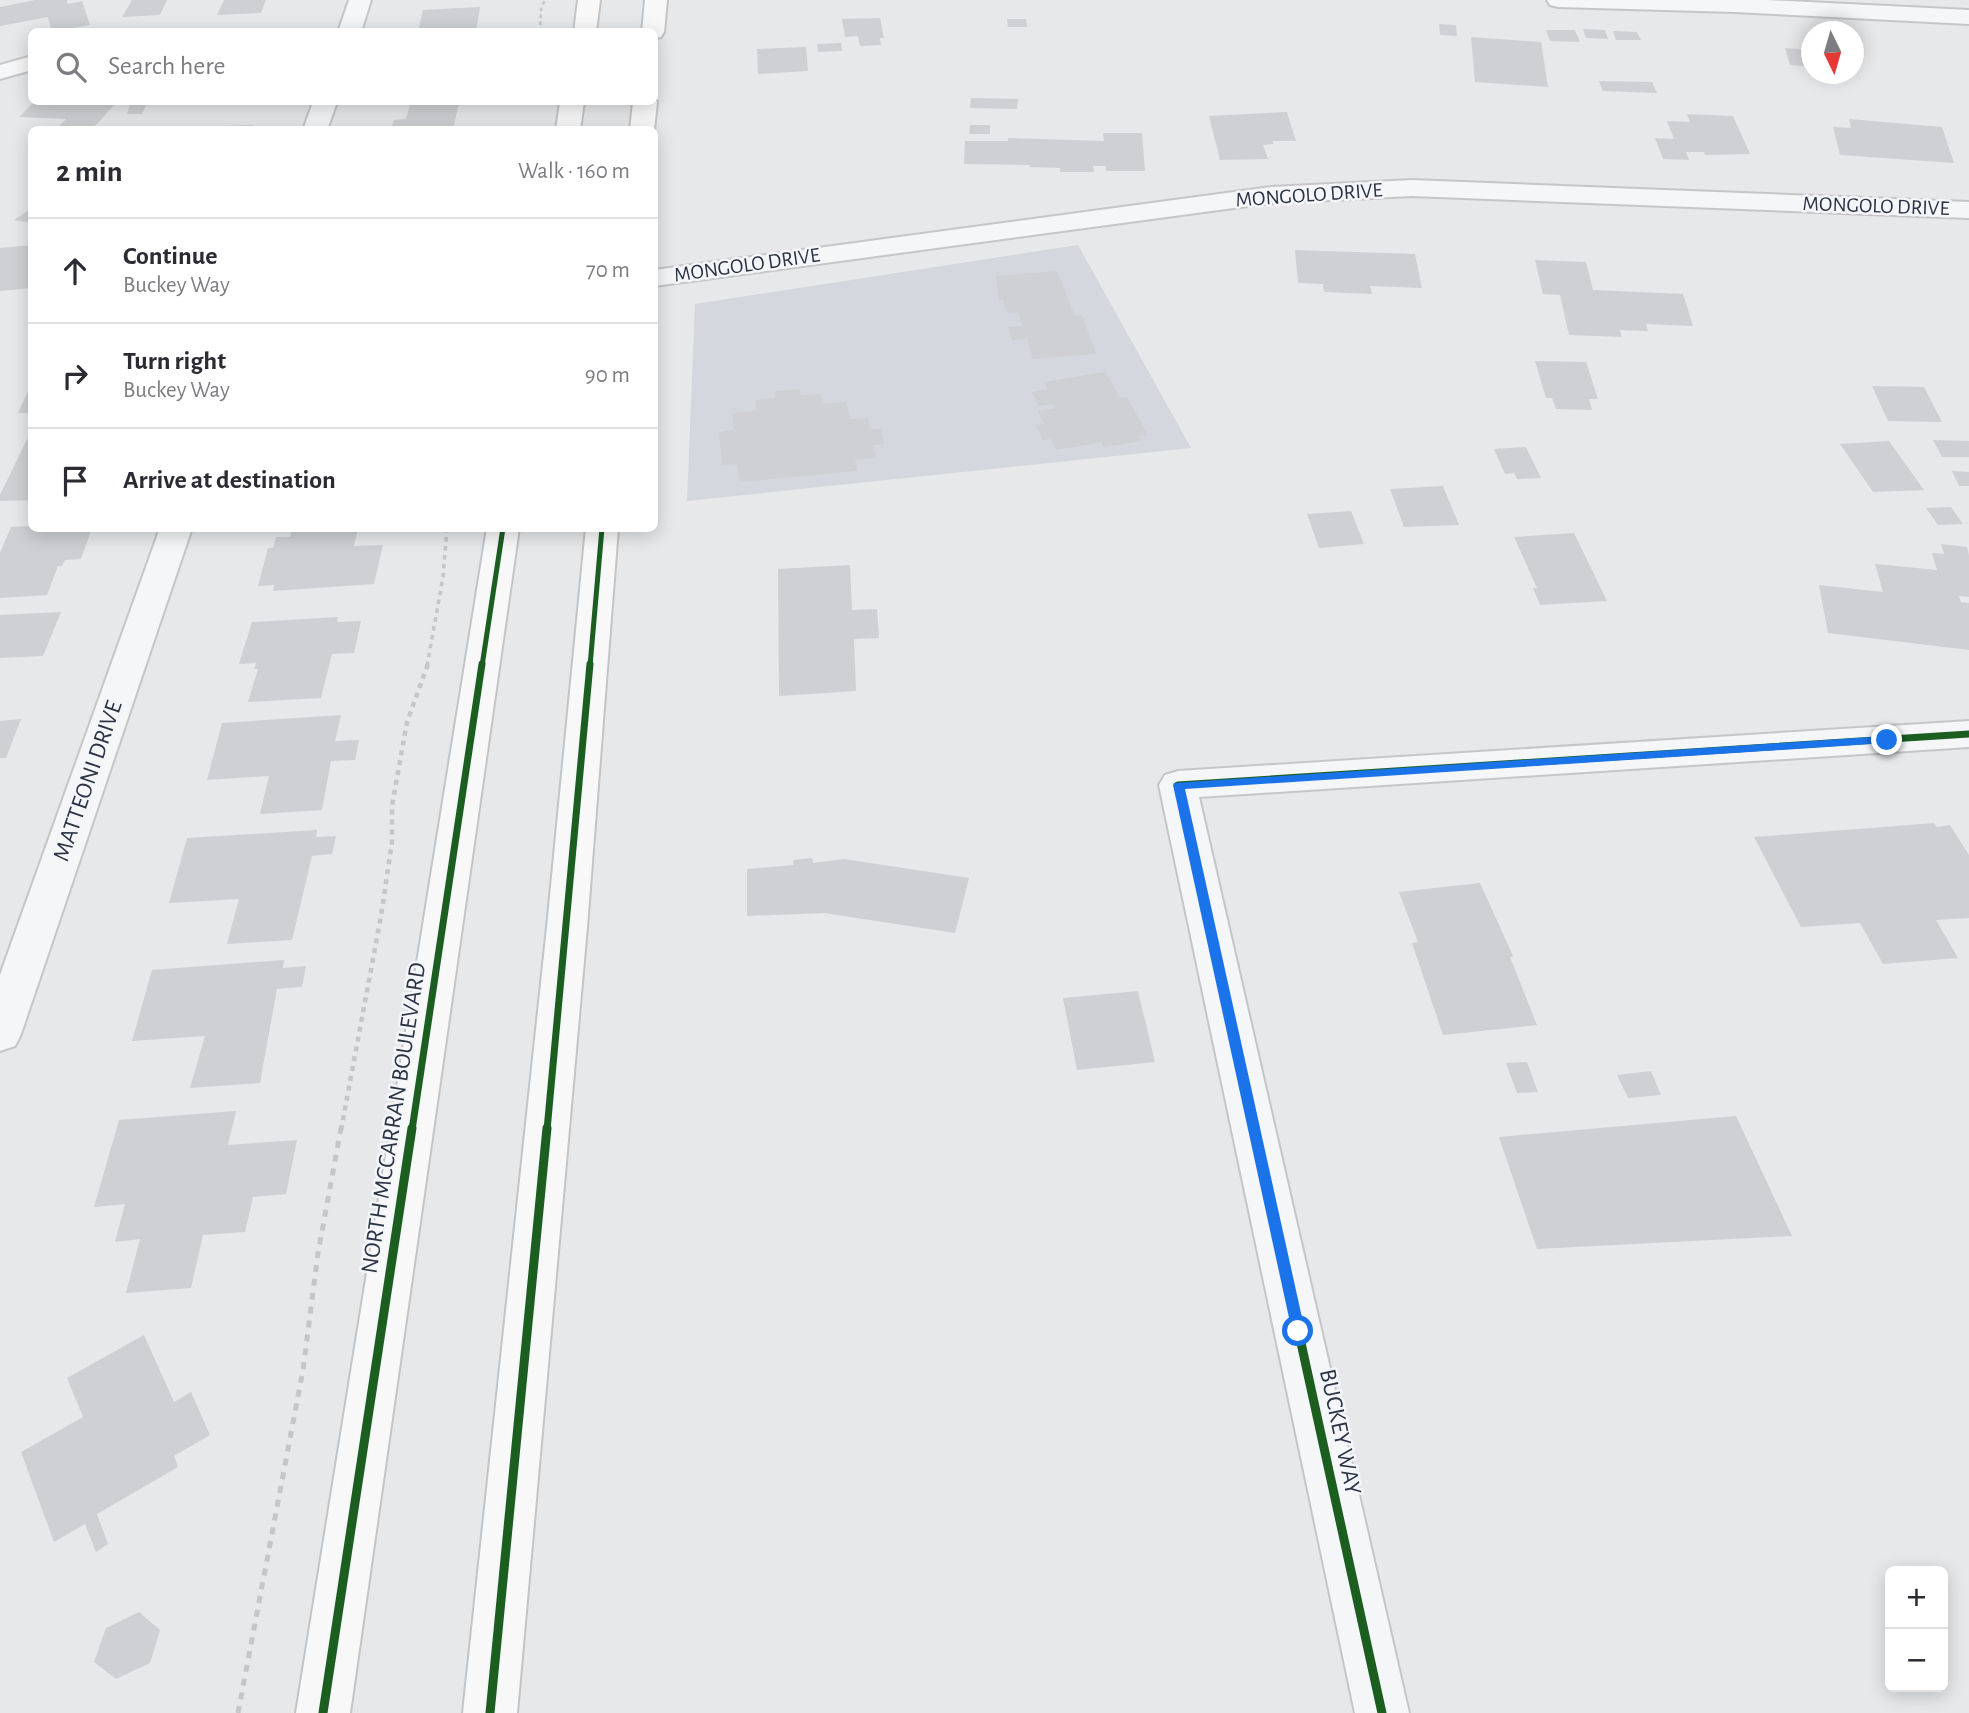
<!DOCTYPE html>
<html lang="en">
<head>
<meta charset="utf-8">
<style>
	body { margin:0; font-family:"Alegreya Sans",sans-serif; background:#f2f2f3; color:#2b2b33 }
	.controls { position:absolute; right:21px; bottom:21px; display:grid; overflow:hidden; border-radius:10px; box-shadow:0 4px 18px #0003 }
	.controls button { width:63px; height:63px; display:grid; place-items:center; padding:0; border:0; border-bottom:2px solid #e1e1e2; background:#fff; color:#2b2b33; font:35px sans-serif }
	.compass { position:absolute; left:1801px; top:21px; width:63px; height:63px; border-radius:50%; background:#fff; box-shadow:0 4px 18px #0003; rotate:175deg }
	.stop { position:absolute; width:21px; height:21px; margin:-16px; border:5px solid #1a73e8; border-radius:50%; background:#fff }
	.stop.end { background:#1a73e8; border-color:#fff; box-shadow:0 2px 7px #0008 }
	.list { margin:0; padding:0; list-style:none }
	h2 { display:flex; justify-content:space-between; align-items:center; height:91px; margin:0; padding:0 28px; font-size:30px }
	h2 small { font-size:23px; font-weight:400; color:#7c7c81 }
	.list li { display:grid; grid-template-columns:46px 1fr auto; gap:21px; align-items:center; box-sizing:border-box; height:105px; padding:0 28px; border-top:2px solid #e1e1e2 }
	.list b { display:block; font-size:26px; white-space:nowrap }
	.list p { margin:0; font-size:23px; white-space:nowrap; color:#7c7c81 }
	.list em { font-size:23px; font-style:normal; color:#7c7c81 }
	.icon { flex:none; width:38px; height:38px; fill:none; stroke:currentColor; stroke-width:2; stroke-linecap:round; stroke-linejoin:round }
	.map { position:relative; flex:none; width:1969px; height:1713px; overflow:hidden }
	.search { position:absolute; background:#fff; box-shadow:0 4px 18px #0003; left:28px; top:28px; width:630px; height:77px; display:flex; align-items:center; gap:18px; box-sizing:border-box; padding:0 24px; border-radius:10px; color:#7c7c81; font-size:26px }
	.panel { position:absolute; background:#fff; box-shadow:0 4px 18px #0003; left:28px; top:126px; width:630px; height:406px; border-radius:10px }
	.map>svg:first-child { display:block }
	.built { fill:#d4d7dd }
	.building { fill:#ced0d3 }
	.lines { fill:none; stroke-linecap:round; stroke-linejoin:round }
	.minor-casing { stroke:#c4c6c8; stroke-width:4 }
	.primary-casing { stroke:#c2c5c8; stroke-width:4 }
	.path-far3 { stroke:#c5c6ca; stroke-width:2.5; stroke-dasharray:3.5 3.5; stroke-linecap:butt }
	.path-far2 { stroke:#c5c6ca; stroke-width:3.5; stroke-dasharray:4.5 4.5; stroke-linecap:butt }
	.path-far1 { stroke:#c5c6ca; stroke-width:4.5; stroke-dasharray:5 5; stroke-linecap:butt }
	.path { stroke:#c5c6ca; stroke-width:5; stroke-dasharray:7 7; stroke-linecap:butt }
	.minor { fill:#f5f6f7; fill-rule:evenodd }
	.primary { fill:#f8f8f8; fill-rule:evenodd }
	.cycleway-far2-casing { stroke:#f4f6f9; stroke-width:9 }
	.cycleway-far1-casing { stroke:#f4f6f9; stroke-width:11 }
	.cycleway-casing { stroke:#f4f6f9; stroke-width:13 }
	.cycleway-far2 { stroke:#1b5e20; stroke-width:5 }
	.cycleway-far1 { stroke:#1b5e20; stroke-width:7 }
	.cycleway { stroke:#1b5e20; stroke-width:9 }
	.route { fill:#1a73e8 }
	.labels { text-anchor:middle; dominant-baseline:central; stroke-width:5; stroke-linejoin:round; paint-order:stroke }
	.far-street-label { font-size:21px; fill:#2b3445; stroke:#f4f6f9 }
	.street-label { font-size:24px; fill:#2b3445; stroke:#f4f6f9 }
</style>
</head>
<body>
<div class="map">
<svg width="1969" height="1713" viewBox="0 0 1969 1713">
	<rect width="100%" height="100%" fill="#e6e8ea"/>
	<path class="built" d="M1078,245L1191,448L687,501L695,304Z"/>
	<path class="building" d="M35,0H67L68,4L82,1L90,25L52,32L48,17L0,26V7Z
		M132,0H167L160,15L122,17Z
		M224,0H266L261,13L217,15Z
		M480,7L476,32H427L428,28H419L423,10Z
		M880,18L884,38H880L881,45L860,46L858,36L845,37L842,19Z
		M1007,19H1026L1027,27H1008Z
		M1439,24L1456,25L1457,36L1440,35Z
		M1583,29L1605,30L1608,39L1586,38Z
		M1546,30H1575L1580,42L1550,41Z
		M1613,31L1637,32L1641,40H1616Z
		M1471,37L1541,42L1548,87L1475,82Z
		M841,43L842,51L818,52L817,44Z
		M806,47L808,71L758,74L757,49Z
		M1785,48L1812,50V67L1790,65Z
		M1599,81L1652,82L1657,93L1603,91Z
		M971,98L1018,99L1017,109L970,108Z
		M34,102H117L94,127L59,126L66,119L19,117Z
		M147,103L142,114H127L130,104Z
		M459,103L453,130H391L394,120L406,119L410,105Z
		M1287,112L1296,141H1273V144L1263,145L1268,159L1220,160L1209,116Z
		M1687,114L1733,116L1750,154L1705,155L1704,152H1686L1689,160L1663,159L1655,138L1674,139L1667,121L1690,122Z
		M1849,119L1942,127L1954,163L1840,155L1833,127L1851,128Z
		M253,125L251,130H188L189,127Z
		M970,125H990V134H969Z
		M1103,133H1142L1145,171H1106V166H1093L1094,172H1060V168L1030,167L1029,165L964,164L965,141H1008V138L1104,141Z
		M32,208V223L14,220Z
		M32,245V288L0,291V248Z
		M1295,250L1415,254L1422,288L1370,286L1372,294L1324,292L1323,284L1298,283Z
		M1535,260L1586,262L1593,290L1683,294L1693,326L1646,324L1648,331L1620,330L1622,337L1569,335L1560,295L1543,294Z
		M1057,271L1075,316L1082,315L1096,354L1033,359L1027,339L1012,340L1008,327L1022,326L1018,312L1007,313L1003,300H999L996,276Z
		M1535,361L1586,362L1598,399H1589L1592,410L1556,409L1552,398H1546Z
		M1106,372L1120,398L1127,397L1148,435L1139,436L1142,441L1104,447L1102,442L1056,450L1051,439L1043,440L1036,425L1044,424L1038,411L1056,408L1054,404L1039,406L1032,392L1048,389L1044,382Z
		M1872,386L1924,387L1942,422L1888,421Z
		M800,389L801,395L821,394L822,404L846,402L850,419L868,418L870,429H881L884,444L873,445L876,458L855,460L857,471L740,482L737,464L722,465L719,432L734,430L732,413L756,411L755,400L776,398L775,391Z
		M28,391H32V413H18Z
		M32,429V500L0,501V495Z
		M1933,440L1969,441V457H1942Z
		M1889,441L1924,490L1873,492L1840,444Z
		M1526,447L1541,478L1517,479L1514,473L1505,474L1494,449Z
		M1952,471L1969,472V486H1959Z
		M1443,486L1459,525L1404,527L1390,489Z
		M1951,507L1963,524L1938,525L1926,508Z
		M1351,511L1364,544L1319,548L1307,514Z
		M32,526V528H92L81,559L65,560L62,566H58L47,595L0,598V553L11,527Z
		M292,528H358L354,546L383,545L374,584L273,591L274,585L258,586L268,548H273L276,537H290Z
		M1574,533L1607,601L1540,605L1533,588H1537L1514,537Z
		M1941,544L1967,547L1969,555V597L1959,596L1961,602L1969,603V650L1828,633L1819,585L1883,592L1875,564L1937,570L1932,553L1944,554Z
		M850,565L852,610L877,609L879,638L854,639L856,691L779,696L778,569Z
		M61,612L43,656L0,658V615Z
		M338,617L337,622L361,621L354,653L332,654L321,698L248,702L258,669H254L256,663L239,664L252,622Z
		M341,715L335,741L359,740L355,760L331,761L322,810L260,814L269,776L207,780L222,723Z
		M21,719L6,758H0V721Z
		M1934,823L1937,827L1950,825L1969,855V918L1936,920L1958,958L1883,964L1860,923L1801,927L1754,837Z
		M317,830L316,837L336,836L332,854L312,856L292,940L227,944L239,899L169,903L187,838Z
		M812,858L813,863L844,859L969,878L955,933L824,913L747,916V869L794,865L793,860Z
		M1480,883L1513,956L1510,957L1537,1025L1443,1035L1412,943L1418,942L1399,892Z
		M284,960L283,968L306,966L302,987L277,989L260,1083L190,1088L205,1036L132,1041L152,970Z
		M1138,991L1155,1062L1077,1070L1063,998Z
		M1527,1062L1538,1092L1517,1093L1506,1063Z
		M1651,1071L1661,1095L1628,1098L1617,1075Z
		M236,1111L228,1145L297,1140L286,1194L253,1197L245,1232L203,1235L191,1288L126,1293L140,1239L115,1242L125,1204L94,1207L119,1120Z
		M1736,1116L1792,1236L1537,1249L1499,1137Z
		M144,1335L174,1402L191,1392L210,1435L174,1456L178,1467L97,1514L108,1544L96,1552L85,1524L54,1542L21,1452L83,1417L67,1378Z
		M139,1612L160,1630L150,1663L116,1679L94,1662L106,1628Z"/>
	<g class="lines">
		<g class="minor-casing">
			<path id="minor" d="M349,0H371L361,32H338Z
				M1547,0H1767L1969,10V24L1734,12L1558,7L1550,5Z
				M32,56V70L0,79V65Z
				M313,102H337L327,130H303Z
				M1412,180L1969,202V218L1412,196L1271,203L654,286V270L1271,187Z
				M160,528H192L21,1034L15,1046L0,1051V975Z
				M1969,721V747L1199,797L1409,1713H1355L1159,785L1165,775L1178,771Z"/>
		</g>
		<g class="primary-casing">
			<path id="primary" d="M578,0H600L596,32H574Z
				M645,0H667L664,32L661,37L654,38V32H642Z
				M654,98L657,102L654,130H630L633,102H654Z
				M560,102H584L580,130H556Z
				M487,528H519L350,1713H296Z
				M586,528H618L587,927L517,1713H463L547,927Z"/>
		</g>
		<path class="path-far3" d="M540,32L541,9L545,0"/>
		<path class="path-far2" d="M427,666L443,577L447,528"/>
		<path class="path-far1" d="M341,1130L381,916L392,842V806L407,722L428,664"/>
		<path class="path" d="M238,1713L303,1370L318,1253L341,1128"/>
		<use href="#minor" class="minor"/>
		<use href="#primary" class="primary"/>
		<g class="cycleway-far2-casing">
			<path id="cycleway-far2" d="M482,666L503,528
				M590,666L602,528"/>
		</g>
		<g class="cycleway-far1-casing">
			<path id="cycleway-far1" d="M412,1130L482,664
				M547,1130L590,664
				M1254,1130L1178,785L1969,734"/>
		</g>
		<g class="cycleway-casing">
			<path id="cycleway" d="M1254,1128L1382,1713
				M323,1713L412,1128
				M490,1713L547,1128"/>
		</g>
		<use href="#cycleway-far2" class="cycleway-far2"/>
		<use href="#cycleway-far1" class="cycleway-far1"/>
		<use href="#cycleway" class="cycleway"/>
	</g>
	<path class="route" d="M1887,736L1893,740L1887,743L1185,789L1305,1331L1303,1336H1293L1173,785L1174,783Z"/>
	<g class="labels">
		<g class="far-street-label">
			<text transform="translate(1309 195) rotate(-4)">MONGOLO DRIVE</text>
			<text transform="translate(1876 206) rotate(2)">MONGOLO DRIVE</text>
			<text transform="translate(747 265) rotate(-8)">MONGOLO DRIVE</text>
		</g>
		<g class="street-label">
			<text transform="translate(88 781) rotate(-71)">MATTEONI DRIVE</text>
			<text transform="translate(394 1118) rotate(-81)">NORTH MCCARRAN BOULEVARD</text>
			<text transform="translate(1340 1432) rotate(78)">BUCKEY WAY</text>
		</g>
	</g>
</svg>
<div class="controls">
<button>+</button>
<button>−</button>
</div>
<svg class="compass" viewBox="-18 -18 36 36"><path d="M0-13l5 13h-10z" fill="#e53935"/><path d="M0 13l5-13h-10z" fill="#7c7c81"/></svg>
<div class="stop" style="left:1298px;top:1331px"></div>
<div class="stop end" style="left:1887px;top:740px"></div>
<div class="search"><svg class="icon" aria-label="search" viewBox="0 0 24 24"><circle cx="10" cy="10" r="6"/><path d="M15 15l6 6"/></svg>Search here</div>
<section class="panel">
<h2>2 min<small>Walk · 160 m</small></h2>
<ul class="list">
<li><svg class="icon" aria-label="ahead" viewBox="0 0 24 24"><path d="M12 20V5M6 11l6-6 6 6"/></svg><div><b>Continue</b><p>Buckey Way</p></div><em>70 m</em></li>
<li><svg class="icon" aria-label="right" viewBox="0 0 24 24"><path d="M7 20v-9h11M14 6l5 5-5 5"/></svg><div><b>Turn right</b><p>Buckey Way</p></div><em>90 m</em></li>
<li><svg class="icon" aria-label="arrive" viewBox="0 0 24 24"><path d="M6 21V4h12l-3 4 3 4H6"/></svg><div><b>Arrive at destination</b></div></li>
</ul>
</section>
</div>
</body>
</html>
